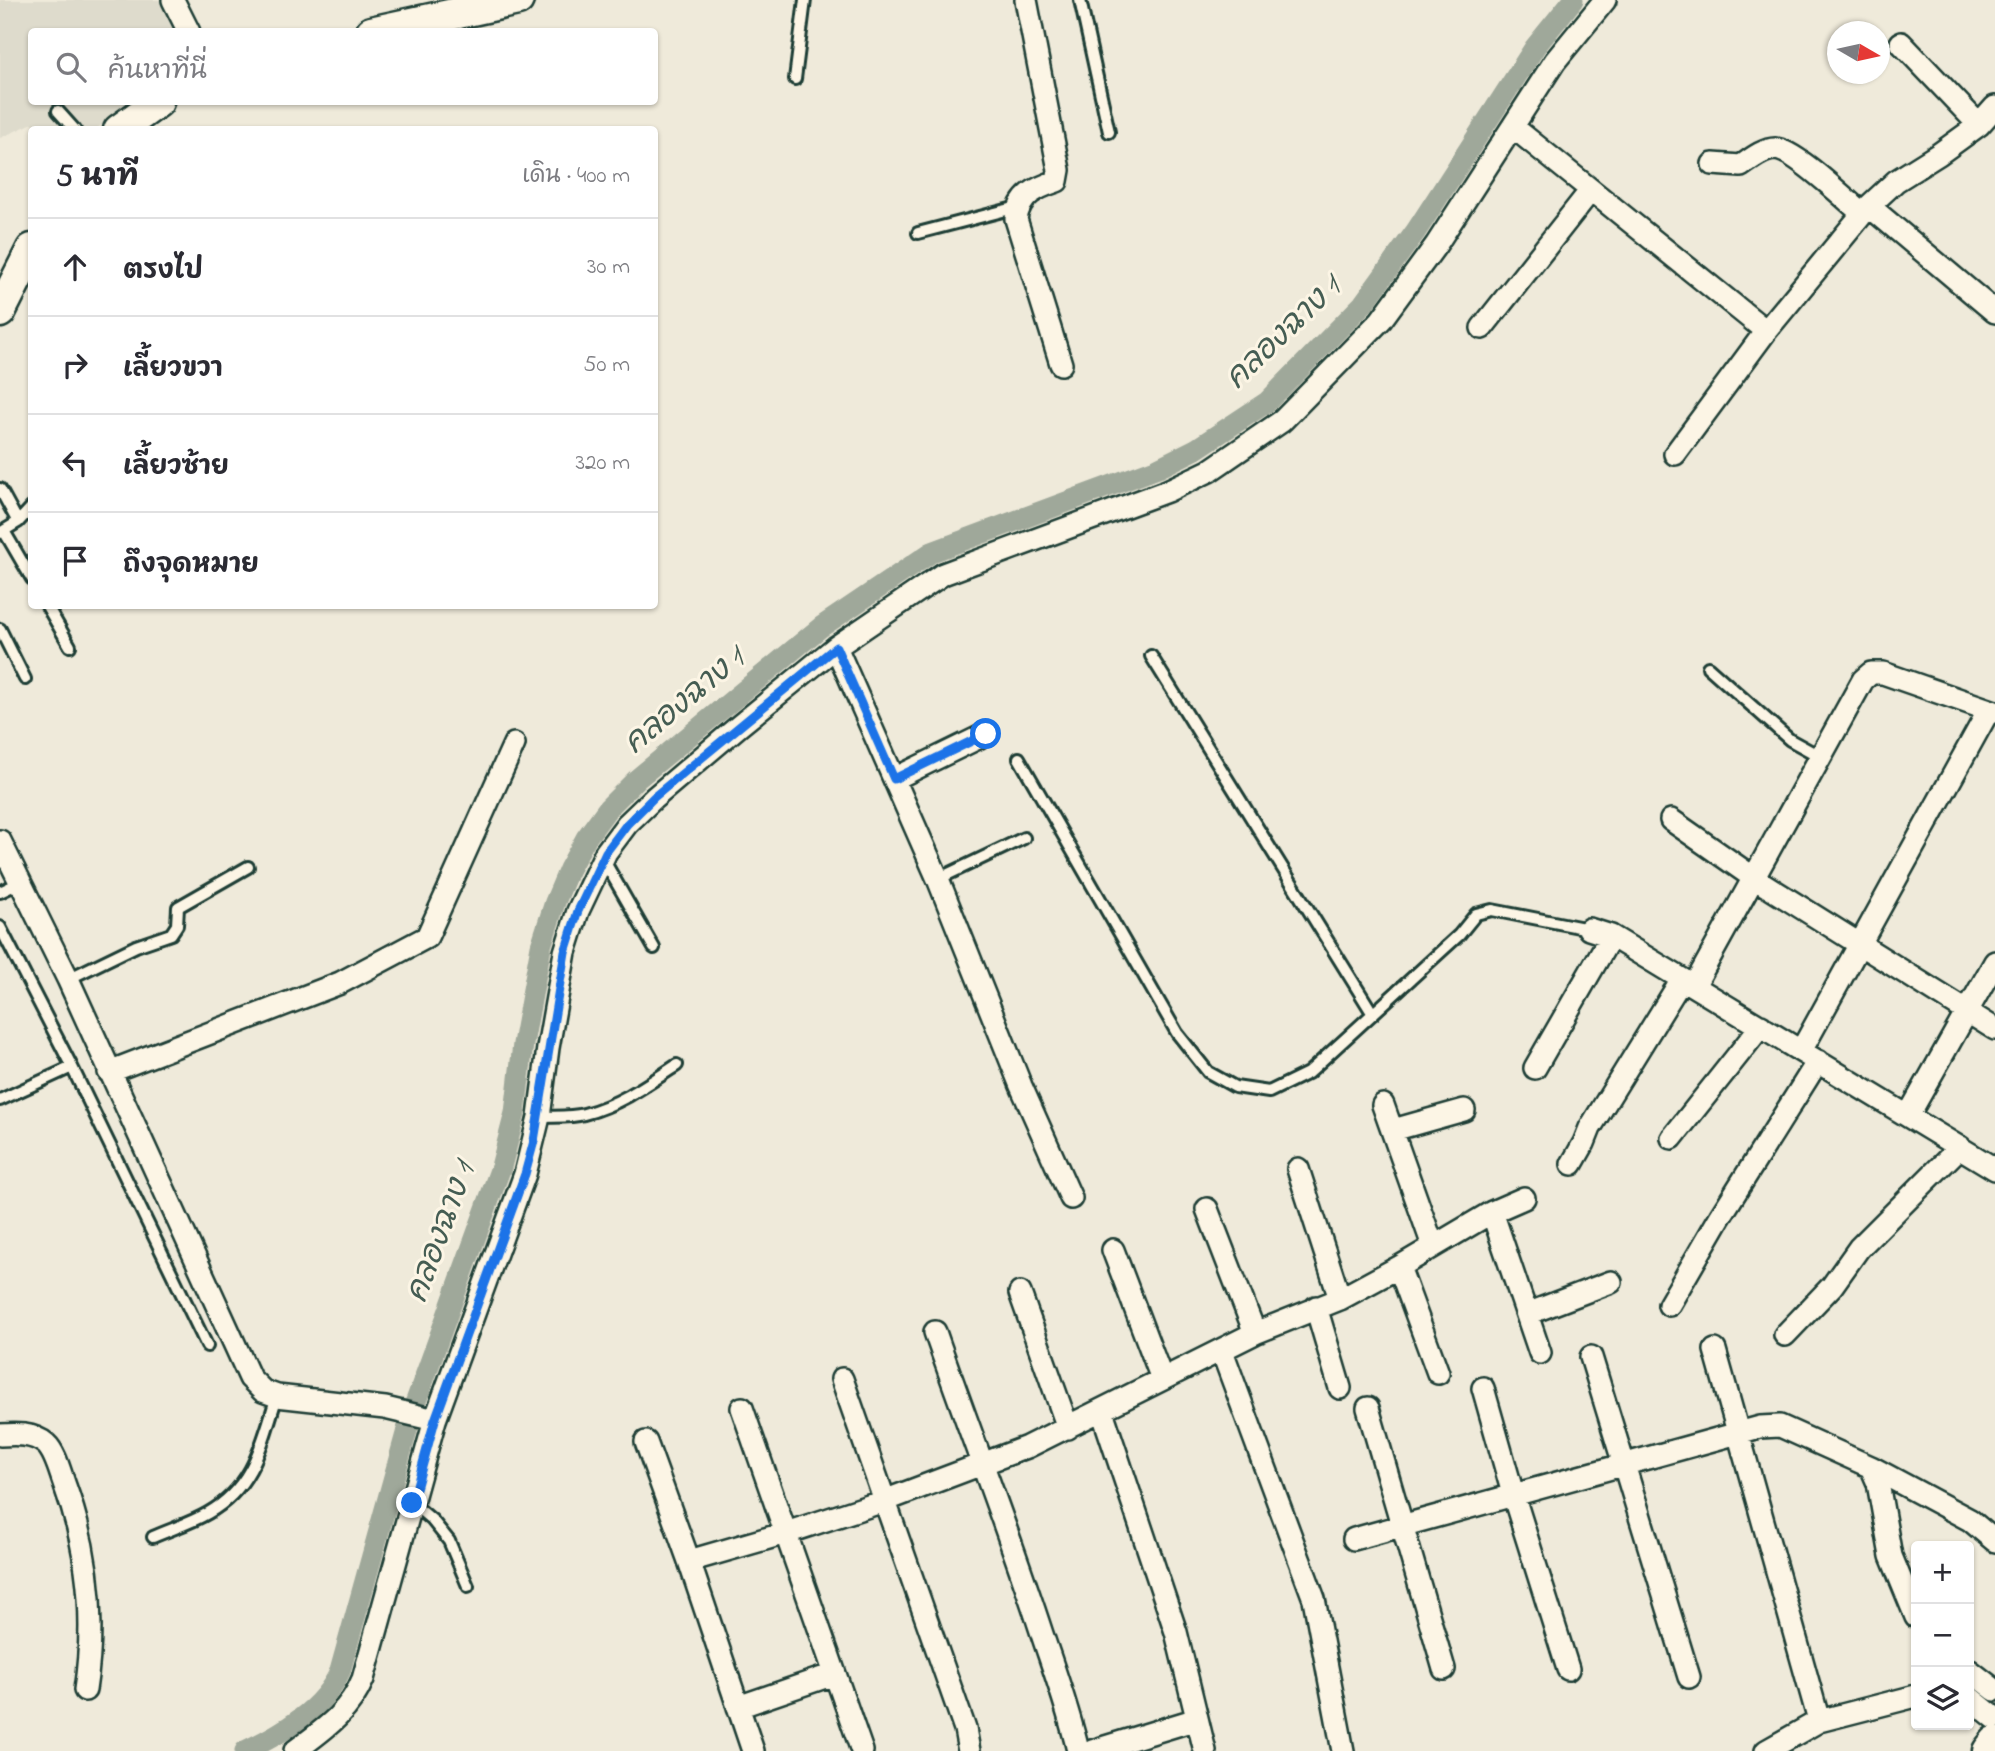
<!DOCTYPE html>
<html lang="th">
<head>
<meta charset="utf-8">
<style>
	body { margin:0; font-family:"Indie Flower","Playpen Sans Thai",sans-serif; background:#f2f2f3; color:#2b2b33 }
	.controls { position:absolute; right:21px; bottom:21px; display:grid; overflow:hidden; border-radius:7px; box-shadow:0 2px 5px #0004 }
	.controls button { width:63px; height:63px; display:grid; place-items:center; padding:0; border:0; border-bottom:2px solid #e1e1e2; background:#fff; color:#2b2b33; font:35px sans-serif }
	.compass { position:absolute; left:1827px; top:21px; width:63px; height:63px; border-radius:50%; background:#fff; box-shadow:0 2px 5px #0004; rotate:99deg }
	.stop { position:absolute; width:21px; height:21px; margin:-16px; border:5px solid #1a73e8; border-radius:50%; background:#fff }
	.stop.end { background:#1a73e8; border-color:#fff; box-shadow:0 2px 7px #0008 }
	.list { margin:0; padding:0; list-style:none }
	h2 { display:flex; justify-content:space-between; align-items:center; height:91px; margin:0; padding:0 28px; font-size:30px }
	h2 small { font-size:23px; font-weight:400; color:#7c7c81 }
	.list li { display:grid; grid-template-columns:46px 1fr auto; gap:21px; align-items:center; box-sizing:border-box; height:98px; padding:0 28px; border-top:2px solid #e1e1e2 }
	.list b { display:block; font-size:26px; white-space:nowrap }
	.list em { font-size:23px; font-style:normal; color:#7c7c81 }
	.icon { flex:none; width:38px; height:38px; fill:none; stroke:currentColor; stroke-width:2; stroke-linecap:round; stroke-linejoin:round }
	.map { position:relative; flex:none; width:1995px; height:1751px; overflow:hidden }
	.search { position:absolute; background:#fff; box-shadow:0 2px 5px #0004; left:28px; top:28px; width:630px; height:77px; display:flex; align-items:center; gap:18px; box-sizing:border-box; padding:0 24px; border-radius:7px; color:#7c7c81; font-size:26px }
	.panel { position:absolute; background:#fff; box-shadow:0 2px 5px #0004; left:28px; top:126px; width:630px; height:483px; border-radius:7px }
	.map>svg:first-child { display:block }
	.built { fill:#dedbcc }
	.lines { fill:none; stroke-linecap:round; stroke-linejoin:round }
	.canal { stroke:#9fa89a; stroke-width:21 }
	.lane-casing { stroke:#1f3d34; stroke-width:16 }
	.street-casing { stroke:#1f3d34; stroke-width:26 }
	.secondary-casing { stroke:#1f3d34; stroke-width:35 }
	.lane { stroke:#fcf5e5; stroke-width:10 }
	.street { stroke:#fcf5e5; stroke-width:21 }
	.secondary { stroke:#fcf5e5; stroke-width:30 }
	.route { stroke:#1a73e8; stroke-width:9 }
	.labels { text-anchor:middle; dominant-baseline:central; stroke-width:6; stroke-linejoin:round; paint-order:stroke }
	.water-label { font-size:32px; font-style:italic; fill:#455d53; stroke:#fcf5e5 }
</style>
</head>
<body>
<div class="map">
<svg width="1995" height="1751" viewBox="0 0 1995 1751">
	<rect width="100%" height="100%" fill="#efeada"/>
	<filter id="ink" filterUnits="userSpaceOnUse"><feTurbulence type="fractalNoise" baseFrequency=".0143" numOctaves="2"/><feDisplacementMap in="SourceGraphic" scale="14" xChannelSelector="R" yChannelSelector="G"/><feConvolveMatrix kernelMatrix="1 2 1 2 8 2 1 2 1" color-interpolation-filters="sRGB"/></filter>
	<g filter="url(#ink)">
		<path class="built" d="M0,0H166L182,31L32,32V102H132L96,129H37L33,123L0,138Z"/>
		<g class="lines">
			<path class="canal" d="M245,1751C281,1734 324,1709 340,1671L412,1412L501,1167L515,1113L523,1044L541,946L555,902L569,869L586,838L608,808L637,779L821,627L932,552L1158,468L1196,449L1267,402L1363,304L1416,231L1535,47L1573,0"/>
			<g class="lane-casing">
				<path id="lane" d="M1080,0L1109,132
					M795,79L805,0
					M58,111L75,130
					M918,233L1018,207
					M0,489L18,522
					M4,531L32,579
					M0,533L18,522L32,507
					M47,606L70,646
					M0,629L25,679
					M1151,656L1373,1014
					M1708,667L1790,740L1821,757
					M1019,758L1177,1033L1208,1072L1235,1087L1269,1092L1308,1073L1459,935L1476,914L1492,910L1589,929
					M603,859L654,948
					M938,879L1024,838
					M0,892L21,882
					M0,927L72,1067L207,1346
					M68,979L136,946L171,934L177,925L178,907L248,867
					M0,1100L72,1067
					M539,1117C553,1116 570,1118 584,1114C619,1105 647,1085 677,1065
					M412,1503L432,1520L449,1541L468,1586
					M153,1537C171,1529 191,1523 208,1513C254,1487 262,1443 277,1396"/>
			</g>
			<g class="street-casing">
				<path id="street" d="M173,0L189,32
					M1026,0L1059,170L1057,181C1036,188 1020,195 1016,219L1061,364
					M1901,43L1979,125
					M1513,127L1766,331L1869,206L1896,181L1939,154L1979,125L1995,107
					M1713,164L1741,166C1750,160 1763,149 1775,149C1795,150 1845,199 1863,214
					M1869,206L1995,312
					M1482,328L1591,190
					M1675,454L1766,331
					M836,647L938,879L1021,1086L1071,1198
					M894,779L986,734
					M1671,820L1754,878L1995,1029
					M0,841L68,979L250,1378L263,1391L277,1396L385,1408L435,1420
					M1589,929L1611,936L1995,1169
					M1694,986L1863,680L1871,673H1883L1995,712
					M1801,1051L1989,710
					M1535,1068L1611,936
					M109,1072L340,983L427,937L514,744
					M1383,1105L1433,1246
					M1908,1116L1995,962
					M1393,1130L1464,1110
					M1672,1138L1761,1026
					M1572,1164L1584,1143L1590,1128L1682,979
					M1298,1169L1340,1299
					M1207,1209L1255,1333
					M1492,1212L1540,1353
					M1113,1250L1162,1379
					M1399,1267L1438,1373
					M1020,1293L1068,1428
					M1669,1305L1720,1217L1818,1061
					M1316,1307L1340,1388
					M1527,1314L1611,1282
					M935,1332C970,1433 1009,1532 1042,1634C1055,1673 1069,1711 1078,1751
					M1785,1335L1832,1286L1859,1248L1960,1147
					M1715,1350L1819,1721
					M1222,1351L1314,1599L1343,1751
					M1591,1357L1689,1677
					M842,1379L965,1729L969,1751
					M1483,1388L1513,1494L1568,1669
					M742,1408L862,1751
					M1368,1408L1444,1669
					M1102,1411L1176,1632L1205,1751
					M0,1435C16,1434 33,1433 46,1444C55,1452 60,1472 64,1483C89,1551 96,1619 85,1690
					M646,1442L689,1561L786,1533L884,1501L1027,1447L1255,1333L1340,1299L1399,1267L1492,1212L1524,1198
					M1871,1467L1970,1520L1995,1541
					M1354,1539L1760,1427L1780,1426L1871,1467L1878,1483L1891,1556L1916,1617
					M689,1561L753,1751
					M1969,1670L1995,1690
					M1969,1697L1995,1718
					M738,1707L834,1674
					M295,1751C323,1730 349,1713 363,1679L435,1420L525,1174L539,1117L548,1048L565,952L578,911L606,852L627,824L654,798L739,726L836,647L943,574L1167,491L1209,471L1282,421L1381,320L1436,245L1555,61L1605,0
					M1092,1751L1197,1719
					M1766,1751L1819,1721L1916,1696"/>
			</g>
			<g class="secondary-casing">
				<path id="secondary" d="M371,32L518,0
					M119,130L158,102
					M0,312L32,249
					M1988,1751L1995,1742"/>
			</g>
			<use href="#lane" class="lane"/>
			<use href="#street" class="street"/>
			<use href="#secondary" class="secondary"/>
		</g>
	</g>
	<g class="lines" filter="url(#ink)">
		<path class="route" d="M412,1503L435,1420L525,1174L534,1141L565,952L578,911L606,852L627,824L654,797L836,647L894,779L986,734"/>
	</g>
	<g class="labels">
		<g class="water-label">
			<text transform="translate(1284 334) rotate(-44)">คลองฉาง 1</text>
			<text transform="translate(685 702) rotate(-40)">คลองฉาง 1</text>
			<text transform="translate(442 1233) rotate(-70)">คลองฉาง 1</text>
		</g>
	</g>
</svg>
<div class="controls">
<button>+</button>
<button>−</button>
<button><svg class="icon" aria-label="layers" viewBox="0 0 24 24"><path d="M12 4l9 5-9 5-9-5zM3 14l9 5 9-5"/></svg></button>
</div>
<svg class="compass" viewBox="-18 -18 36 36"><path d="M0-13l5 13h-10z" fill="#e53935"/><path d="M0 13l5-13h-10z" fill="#7c7c81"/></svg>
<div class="stop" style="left:986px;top:734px"></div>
<div class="stop end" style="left:412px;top:1503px"></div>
<div class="search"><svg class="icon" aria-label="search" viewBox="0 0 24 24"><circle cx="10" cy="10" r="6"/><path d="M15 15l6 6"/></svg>ค้นหาที่นี่</div>
<section class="panel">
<h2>5 นาที<small>เดิน · 400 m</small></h2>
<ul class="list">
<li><svg class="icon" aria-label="ahead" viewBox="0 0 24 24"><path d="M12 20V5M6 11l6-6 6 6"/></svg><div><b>ตรงไป</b></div><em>30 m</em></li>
<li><svg class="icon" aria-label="right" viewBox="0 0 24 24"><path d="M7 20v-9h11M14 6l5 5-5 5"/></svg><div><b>เลี้ยวขวา</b></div><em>50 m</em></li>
<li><svg class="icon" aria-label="left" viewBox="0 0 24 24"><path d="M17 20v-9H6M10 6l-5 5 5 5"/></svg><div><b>เลี้ยวซ้าย</b></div><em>320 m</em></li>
<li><svg class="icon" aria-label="arrive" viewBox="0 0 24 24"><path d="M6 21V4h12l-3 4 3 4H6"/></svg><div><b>ถึงจุดหมาย</b></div></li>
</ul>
</section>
</div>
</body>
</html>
